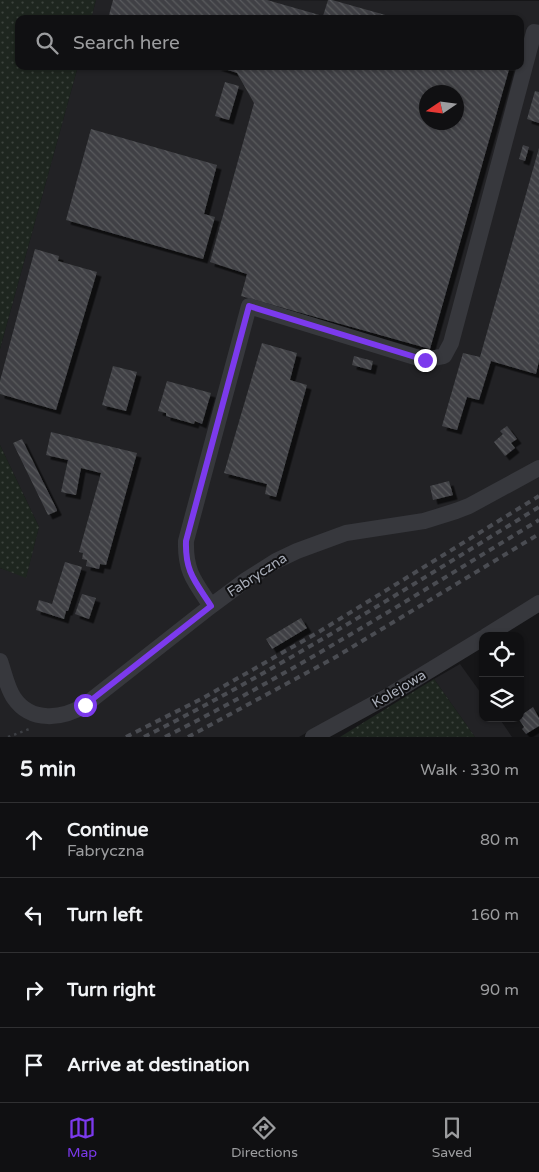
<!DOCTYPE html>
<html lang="en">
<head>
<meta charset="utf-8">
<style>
	body { margin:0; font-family:"Varela Round",sans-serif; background:#19191b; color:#f1f3f6 }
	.controls { position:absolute; right:15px; bottom:15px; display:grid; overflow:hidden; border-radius:10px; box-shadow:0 1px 4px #0004 }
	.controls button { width:45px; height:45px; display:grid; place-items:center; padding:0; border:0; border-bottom:1px solid #303032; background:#101012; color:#f1f3f6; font:25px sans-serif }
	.compass { position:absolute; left:419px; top:85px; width:45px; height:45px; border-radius:50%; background:#101012; box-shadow:0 1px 4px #0004; rotate:257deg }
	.stop { position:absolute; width:15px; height:15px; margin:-11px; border:4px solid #7c3aed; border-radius:50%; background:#fff }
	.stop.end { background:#7c3aed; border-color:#fff; box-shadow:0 1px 5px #0008 }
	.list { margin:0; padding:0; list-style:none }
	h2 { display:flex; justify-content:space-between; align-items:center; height:65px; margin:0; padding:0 20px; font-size:21px }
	h2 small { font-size:16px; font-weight:400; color:#9c9d9f }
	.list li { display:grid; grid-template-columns:32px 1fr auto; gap:15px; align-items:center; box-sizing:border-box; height:75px; padding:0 20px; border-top:1px solid #303032 }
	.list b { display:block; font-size:19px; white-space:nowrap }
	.list p { margin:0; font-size:16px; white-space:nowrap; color:#9c9d9f }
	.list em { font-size:16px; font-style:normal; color:#9c9d9f }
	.icon { flex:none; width:28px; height:28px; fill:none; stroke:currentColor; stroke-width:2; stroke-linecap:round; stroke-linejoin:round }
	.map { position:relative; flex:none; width:539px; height:737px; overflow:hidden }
	.search { position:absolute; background:#101012; box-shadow:0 1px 4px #0004; left:15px; right:15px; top:15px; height:55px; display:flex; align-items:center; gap:12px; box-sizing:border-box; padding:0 18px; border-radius:10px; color:#9c9d9f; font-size:19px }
	.sheet { height:365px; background:#101012 }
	nav { display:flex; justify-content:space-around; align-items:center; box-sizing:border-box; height:70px; border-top:1px solid #303032; background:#101012; font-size:14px; color:#9c9d9f }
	nav a { display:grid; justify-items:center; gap:2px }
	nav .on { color:#7c3aed }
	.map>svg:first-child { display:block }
	.built { fill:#222225; fill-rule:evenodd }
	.grass { fill:url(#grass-dots) }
	.building { fill:url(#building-back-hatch); fill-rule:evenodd; filter:url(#shadow) }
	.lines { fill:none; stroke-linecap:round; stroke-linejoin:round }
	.path { stroke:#3d3f44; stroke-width:2.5; stroke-dasharray:2.5 4; stroke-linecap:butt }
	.minor { stroke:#37383d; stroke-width:16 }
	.rail { stroke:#4a4c52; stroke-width:4; stroke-dasharray:6 5; stroke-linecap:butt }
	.route { stroke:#7c3aed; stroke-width:6 }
	.labels { text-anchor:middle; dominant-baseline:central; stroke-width:4; stroke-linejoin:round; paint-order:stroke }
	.street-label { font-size:14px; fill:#a8adb8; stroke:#111113 }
</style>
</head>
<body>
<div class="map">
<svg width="539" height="737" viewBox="0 0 539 737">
	<defs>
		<pattern id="grass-dots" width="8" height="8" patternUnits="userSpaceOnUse" patternTransform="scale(1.25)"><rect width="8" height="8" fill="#1e261f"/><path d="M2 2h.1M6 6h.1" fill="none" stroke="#3c433d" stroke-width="1.8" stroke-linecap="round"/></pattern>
		<pattern id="building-back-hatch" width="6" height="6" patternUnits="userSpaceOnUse" patternTransform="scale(1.25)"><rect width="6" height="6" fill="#404145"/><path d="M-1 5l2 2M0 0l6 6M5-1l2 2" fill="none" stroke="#595a5e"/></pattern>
		<filter id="shadow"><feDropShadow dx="4.5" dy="4.5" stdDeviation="0" flood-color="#0009"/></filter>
	</defs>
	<rect width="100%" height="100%" fill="#161618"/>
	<path class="built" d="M96,0L539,1V596L417,670L299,737H0V568L26,577L39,527L0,445V349L78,66H520V19H91ZM426,92H456V122H426Z
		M460,664L483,696V718H499L512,737H475L434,679Z"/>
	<path class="grass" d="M0,0H96L91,19H19V66H78L0,349Z
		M0,445L39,527L26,578L0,568Z
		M434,679L475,737H340Z"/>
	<path class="building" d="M113,0H267L323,16L328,0H332L396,18L108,19Z
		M216,66H510L430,349L241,296L247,274L210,262L254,103L237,73ZM426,92H456V122H426Z
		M225,82L239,86L229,120L215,116Z
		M535,91L539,92V123L527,119Z
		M91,129L217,165L204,214L215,217L203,259L66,220Z
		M523,145L529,147L525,161L519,159Z
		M539,148V361L536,374L491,361L479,400L467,397L457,430L442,426L463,353L480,357Z
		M35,249L59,256L58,261L97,272L56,410L0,394V381Z
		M262,343L297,353L290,380L307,385L276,497L265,494L267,484L224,473Z
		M354,356L373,361L371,370L352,365Z
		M113,366L137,372L126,411L102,405Z
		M167,381L211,393L202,424L195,421L194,424L166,416V413L158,411Z
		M507,426L517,439L511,443L515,448L505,456L494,442L503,434L500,431Z
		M51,432L137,453L106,565L100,564L99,569L86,566L87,560L82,559L83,553L79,552L101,473L81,468L76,495L61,492L68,460L46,455Z
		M22,439L57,510V511L48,515L13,443Z
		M449,481L453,495L433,500L430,486Z
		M65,562L82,567L68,611H66L64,619L36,610L39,600L52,604Z
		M82,594L96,598L89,619L75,614Z
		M301,618L307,628L272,649L266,639Z
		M533,707L539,718V726L526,734L522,729L524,727L518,718H520V716Z"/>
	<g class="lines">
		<path class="path" d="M8,737L32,728"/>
		<path class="minor" d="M211,606C195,582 185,572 186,541L249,306L425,360L444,356L451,343L534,32L539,33
			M486,636L539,603
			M0,661C4,672 7,688 14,698C31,723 63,719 85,705L211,606L246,580L276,561L297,551L346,533L424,521L456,511L469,506L539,468
			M313,737L386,697L483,638"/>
		<path class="rail" d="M126,737L203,698L317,633L539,496
			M144,737C281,668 409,587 539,507
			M165,737C294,672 416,595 539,520
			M188,737L334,658L539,534"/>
	</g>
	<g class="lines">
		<path class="route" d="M85,705L211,606C195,581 185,572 186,541L249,306L425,360"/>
	</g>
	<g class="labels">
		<g class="street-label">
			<text transform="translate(257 575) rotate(-33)">Fabryczna</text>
			<text transform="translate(399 689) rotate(-31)">Kolejowa</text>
		</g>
	</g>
</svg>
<div class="controls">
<button><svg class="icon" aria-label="locate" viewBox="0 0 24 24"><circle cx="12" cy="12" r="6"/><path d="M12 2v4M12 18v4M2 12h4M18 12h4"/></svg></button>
<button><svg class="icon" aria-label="layers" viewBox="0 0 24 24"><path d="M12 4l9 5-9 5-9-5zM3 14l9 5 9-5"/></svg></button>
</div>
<svg class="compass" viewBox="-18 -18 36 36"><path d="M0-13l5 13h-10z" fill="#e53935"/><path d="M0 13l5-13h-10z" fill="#9c9d9f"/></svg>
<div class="stop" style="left:85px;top:705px"></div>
<div class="stop end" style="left:425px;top:360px"></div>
<div class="search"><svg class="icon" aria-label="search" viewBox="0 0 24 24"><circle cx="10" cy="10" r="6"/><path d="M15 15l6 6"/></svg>Search here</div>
</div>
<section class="sheet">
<h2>5 min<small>Walk · 330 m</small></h2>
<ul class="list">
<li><svg class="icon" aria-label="ahead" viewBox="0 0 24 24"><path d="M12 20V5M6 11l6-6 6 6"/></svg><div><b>Continue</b><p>Fabryczna</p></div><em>80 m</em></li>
<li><svg class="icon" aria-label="left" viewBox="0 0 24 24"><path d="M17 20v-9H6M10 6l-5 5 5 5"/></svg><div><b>Turn left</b></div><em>160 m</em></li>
<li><svg class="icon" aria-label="right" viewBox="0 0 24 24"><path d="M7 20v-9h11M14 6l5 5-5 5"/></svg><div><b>Turn right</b></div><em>90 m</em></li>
<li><svg class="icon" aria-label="arrive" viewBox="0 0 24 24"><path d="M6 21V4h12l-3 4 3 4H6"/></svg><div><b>Arrive at destination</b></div></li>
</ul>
</section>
<nav>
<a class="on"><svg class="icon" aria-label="map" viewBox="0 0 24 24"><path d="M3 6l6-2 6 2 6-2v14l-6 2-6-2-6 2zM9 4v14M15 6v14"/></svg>Map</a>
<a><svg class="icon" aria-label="directions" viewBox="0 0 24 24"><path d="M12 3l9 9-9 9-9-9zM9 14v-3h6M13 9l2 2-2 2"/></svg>Directions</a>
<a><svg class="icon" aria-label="saved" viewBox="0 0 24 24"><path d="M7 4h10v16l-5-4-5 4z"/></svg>Saved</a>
</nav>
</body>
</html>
